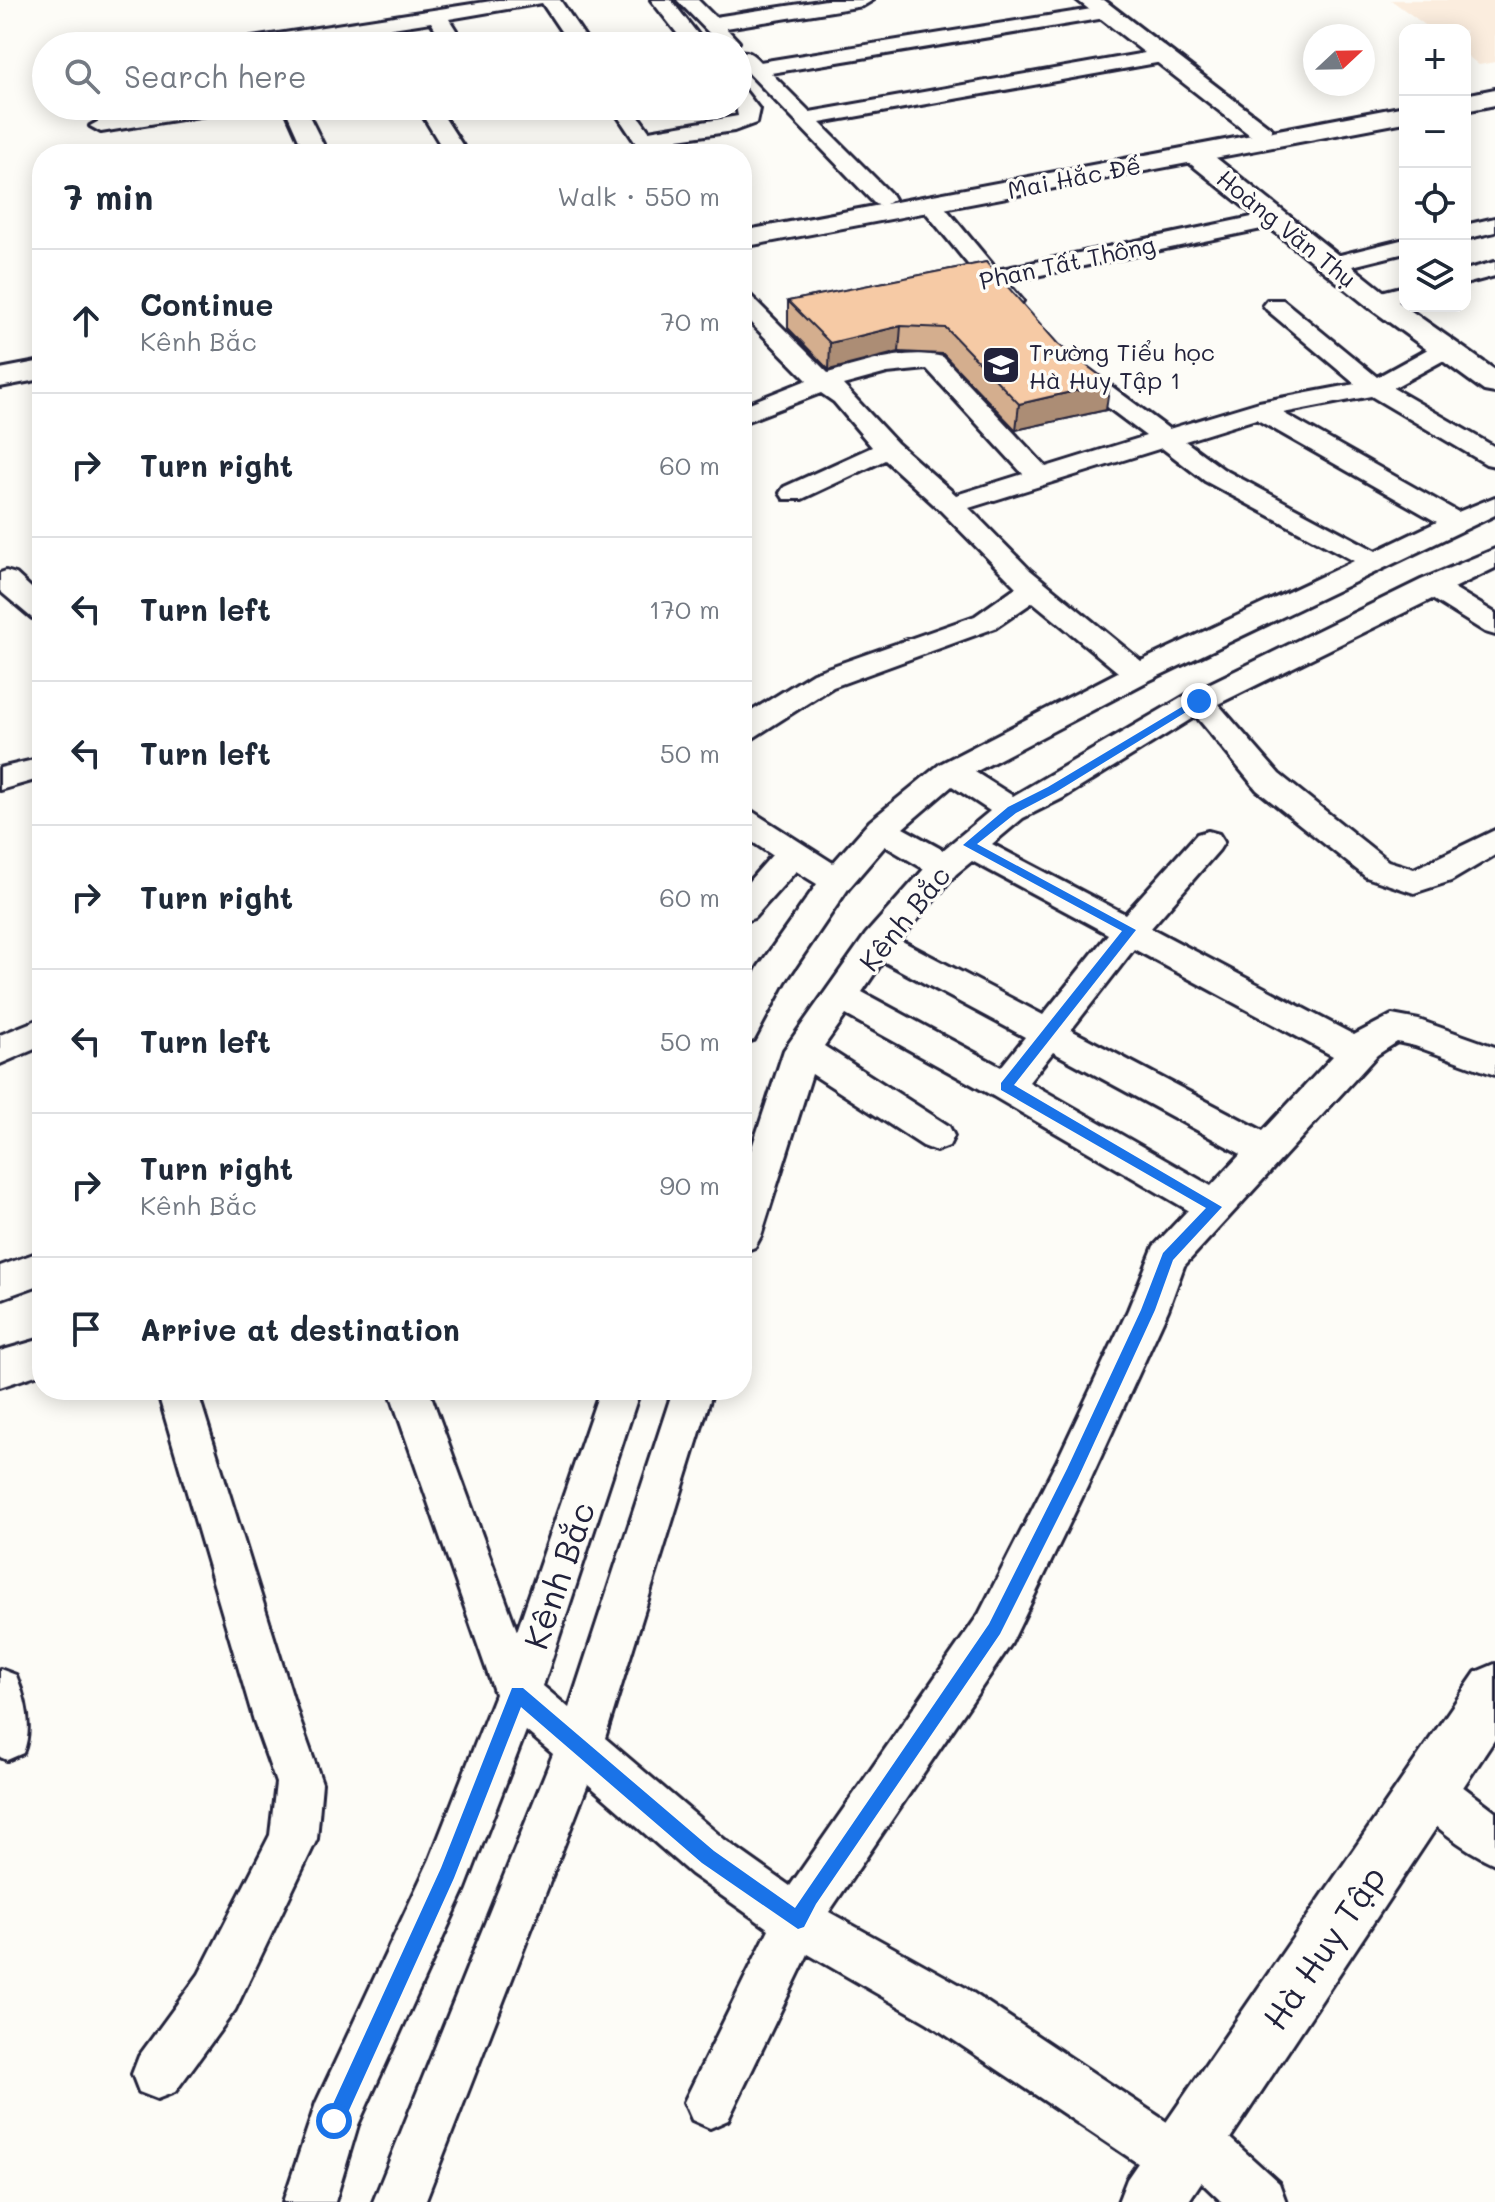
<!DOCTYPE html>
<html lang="en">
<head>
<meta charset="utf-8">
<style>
	body { margin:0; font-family:Mali,sans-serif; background:#f6f6f7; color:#1f2937 }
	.controls { position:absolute; right:24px; top:24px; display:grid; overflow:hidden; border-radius:16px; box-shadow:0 4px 20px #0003 }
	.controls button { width:72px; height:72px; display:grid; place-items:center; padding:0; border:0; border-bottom:2px solid #e0e1e3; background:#fff; color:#1f2937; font:40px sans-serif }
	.compass { position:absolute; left:1303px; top:24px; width:72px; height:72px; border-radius:50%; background:#fff; box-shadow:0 4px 20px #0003; rotate:68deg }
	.stop { position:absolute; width:24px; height:24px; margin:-18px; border:6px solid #1a73e8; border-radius:50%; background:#fff }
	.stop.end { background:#1a73e8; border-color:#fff; box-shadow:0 2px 8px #0008 }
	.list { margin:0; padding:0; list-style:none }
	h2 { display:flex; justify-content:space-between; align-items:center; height:104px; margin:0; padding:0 32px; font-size:34px }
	h2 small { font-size:26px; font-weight:400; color:#747a83 }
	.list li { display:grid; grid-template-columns:52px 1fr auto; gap:24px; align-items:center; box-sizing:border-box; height:144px; padding:0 32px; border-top:2px solid #e0e1e3 }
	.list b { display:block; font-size:30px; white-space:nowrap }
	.list p { margin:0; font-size:26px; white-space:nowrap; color:#747a83 }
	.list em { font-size:26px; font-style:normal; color:#747a83 }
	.icon { flex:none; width:44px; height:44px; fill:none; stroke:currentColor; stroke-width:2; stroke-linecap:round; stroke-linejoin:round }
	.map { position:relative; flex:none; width:1495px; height:2202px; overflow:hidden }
	.search { position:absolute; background:#fff; box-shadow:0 4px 20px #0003; left:32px; top:32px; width:720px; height:88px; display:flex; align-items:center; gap:20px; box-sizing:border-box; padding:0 28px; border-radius:44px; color:#747a83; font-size:30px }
	.panel { position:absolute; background:#fff; box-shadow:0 4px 20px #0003; left:32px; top:144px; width:720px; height:1256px; border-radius:32px }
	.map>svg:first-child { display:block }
	.built { fill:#fbedde }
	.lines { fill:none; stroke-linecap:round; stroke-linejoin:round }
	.minor-casing { stroke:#22223b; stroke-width:6 }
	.tertiary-casing { stroke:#22223b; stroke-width:6 }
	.secondary-casing { stroke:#22223b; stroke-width:6 }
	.primary-casing { stroke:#22223b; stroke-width:6 }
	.minor { fill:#fdfcf7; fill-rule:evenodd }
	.tertiary { fill:#fdfcf7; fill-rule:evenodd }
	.secondary { fill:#fdfcf7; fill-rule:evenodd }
	.primary { fill:#fdfcf7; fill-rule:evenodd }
	.wall { fill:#d4ae8e; stroke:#22223b; stroke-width:2 }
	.shaded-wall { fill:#ac8d74; stroke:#22223b; stroke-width:2 }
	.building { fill:#f6caa5; stroke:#22223b; stroke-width:2 }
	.route { fill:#1a73e8 }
	.labels { text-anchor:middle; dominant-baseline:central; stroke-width:7; stroke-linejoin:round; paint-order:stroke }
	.far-street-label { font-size:24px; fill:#22223b; stroke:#fdfcf7 }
	.far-poi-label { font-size:24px; fill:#22223b; stroke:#fdfcf7; text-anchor:start }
	.street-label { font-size:28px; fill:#22223b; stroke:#fdfcf7 }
	.near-street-label { font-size:34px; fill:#22223b; stroke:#fdfcf7 }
</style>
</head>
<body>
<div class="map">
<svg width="1495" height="2202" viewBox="0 0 1495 2202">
	<rect width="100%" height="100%" fill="#fdfcf7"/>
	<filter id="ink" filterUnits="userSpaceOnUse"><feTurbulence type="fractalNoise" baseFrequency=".0125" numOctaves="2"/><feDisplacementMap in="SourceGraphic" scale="16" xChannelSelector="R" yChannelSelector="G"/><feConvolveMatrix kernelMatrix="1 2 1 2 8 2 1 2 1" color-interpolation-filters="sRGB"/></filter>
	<g filter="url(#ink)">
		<path class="built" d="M1391,0H1495V62L1479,65L1465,54V30H1432Z"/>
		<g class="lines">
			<g class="minor-casing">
				<path id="minor" d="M498,0H560L591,46H571L542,3L449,19L466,46H446L431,22L277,46H229L239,40Z
					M651,0H671L707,46H687Z
					M677,0H698L715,17L826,0H873L863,6L726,28L739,42L736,46H722Z
					M1104,7L1111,9L1114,13L1111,17L771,73L810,112L1162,50L1172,56L1162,62L820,123L891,194L894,199L883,206L875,204L738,62V52C749,50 753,55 760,62Z
					M738,89L745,91L759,109L756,123L734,131L657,142L665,154H643L611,106H631L649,131L738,116L736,106Z
					M185,106H234L224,112L101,132L90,126L101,120Z
					M284,106H304L328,154H266L269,149L301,144Z
					M417,106H437L468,154H446Z
					M930,197L938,199L997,270L1276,212L1284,214L1287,219L1284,224L1276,226L1007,282L1023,301L1019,306C1002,310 996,299 986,286L964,287L960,282L964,277L976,274L919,204Z
					M1495,218V232L1465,239V225Z
					M1405,239V253L1332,271L1324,269L1320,264L1324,259Z
					M1495,262V276L1465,284V270Z
					M1405,286V300L1377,307L1369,305L1365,300L1369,295Z
					M742,293L750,295L828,373C863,363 906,348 943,357L1046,467L1146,436L1062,373L1059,368L1062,363H1080L1169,429L1259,402L1355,384L1267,310L1263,305L1267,300H1283L1377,377L1437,344H1455L1458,349L1455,354L1393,388L1495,447V466L1486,464L1371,396L1283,413L1458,512L1495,497V515L1148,681L975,772L1013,796L1188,694L1421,580L1495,549V568L1454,588L1495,613V635L1485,632L1432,599L1218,704L1279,774L1388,861L1414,869L1495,830V855L1451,881L1414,893L1366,877L1257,790L1196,716L1063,798L1023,818L992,844L1125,914L1197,834L1208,831L1219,834L1224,842L1219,850L1151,928L1354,1035L1392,1015L1419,1020L1495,1047V1075L1415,1046L1397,1042L1377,1055L1184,1266L1168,1310L1087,1487L1011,1644L829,1912L964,1987L1173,2126L1175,2121L1193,2113L1211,2121L1279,2183L1286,2202H1222L1197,2178L1178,2186L1160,2178L928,2023L808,1954L728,2120L710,2128L692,2120L684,2102L769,1929L691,1874L588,1784L425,2202H373L553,1754L526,1731L465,1889L358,2125L335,2202H283L316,2103L430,1859L495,1694L389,1390H429L517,1631L600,1390H640L543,1686L569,1708L673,1390H713L605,1738L725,1840L790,1886L979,1614L1057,1461L1128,1310L1154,1246L1188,1210L993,1096L846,1015L824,1046L949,1126L954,1136L949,1146L936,1151L923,1146L812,1074L761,1236L755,1247L742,1252V1178L784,1050L866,934L924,869L885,846L848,889L785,982L754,1040L742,1044V998L759,966L817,884L796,871L754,918L742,922V889L772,855L742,835V809L753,812L833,863L870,821L940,764L1118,672L1033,602L995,628L833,687L753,738L742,741V717L813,673L975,616L1016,587L941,511L885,460L802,499H784L780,493L784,487L872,447L834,402L821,393L742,423V406L807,380L742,314ZM927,369L1023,474L956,495L897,443L843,385L887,373ZM1256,419L1437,522L1376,551L1223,469L1185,441ZM1162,448L1205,481L1354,561L1141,661L1030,570L969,508ZM952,786L990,811L943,850L903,828ZM972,861L1108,934L1043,1015L900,940L956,874ZM1134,949L1333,1056L1263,1131L1071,1030ZM883,961L1025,1037L1001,1067L862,992ZM1053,1052L1241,1154L1211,1186L1029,1082Z
					M6,571L16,574L42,598V621L32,618L0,591V573Z
					M42,758V778L0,790V768Z
					M42,1018V1046L0,1064V1035Z
					M42,1251V1284L0,1299V1266Z
					M42,1339V1373L0,1387V1351Z
					M157,1390H197L300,1721L322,1783L317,1839L235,2010L175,2092L157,2099L139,2092L132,2074L139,2056L199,1974L270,1835L276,1783L254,1721Z
					M0,1669L16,1675C26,1700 33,1729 23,1753L7,1760L0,1757Z
					M1429,1766L1445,1773L1495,1811V1864C1467,1852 1417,1817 1406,1789L1413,1773Z"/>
			</g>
			<g class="tertiary-casing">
				<path id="tertiary" d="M1077,0H1104L1272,129L1268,135H1250Z
					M1196,147L1205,149L1387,294L1495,370V393L1484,391L1367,306L1187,161L1183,155L1187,149Z"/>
			</g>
			<g class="secondary-casing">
				<path id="secondary" d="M1495,1664V1739L1188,2202H1118L1127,2179L1476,1672Z"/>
			</g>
			<g class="primary-casing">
				<path id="primary" d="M1495,89V105L1465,111V95Z
					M1405,106V122L742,247V231Z
					M42,361V379L0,387V369Z"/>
			</g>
			<use href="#minor" class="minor"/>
			<use href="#tertiary" class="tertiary"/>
			<use href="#secondary" class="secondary"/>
			<use href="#primary" class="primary"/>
		</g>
		<path class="wall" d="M986,262L1106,410L1016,430L943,354L899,352L829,370L788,328V301Z"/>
		<path class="shaded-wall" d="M901,326L899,352L829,370L830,343Z
			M1110,383L1106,410L1016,430L1019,404Z"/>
		<path class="building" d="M986,262L1058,344L1110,383L1019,404L946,328L901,326L830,343L788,301Z"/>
	</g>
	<path class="route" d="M1195,699L1204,701L1056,792L1016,813L977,844L1136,930L1014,1085L1222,1207L1173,1260L1155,1310L1078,1478L1000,1634L816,1904L804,1927L798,1929L702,1863L521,1707L454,1878L341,2128L334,2131L328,2128L325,2121L328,2115L441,1868L512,1688H523L714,1851L795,1908L989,1624L1067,1469L1141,1310L1163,1253L1206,1208L1001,1090V1083L1122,931L963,845L1008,807L1048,787Z"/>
	<defs>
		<g id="school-square" transform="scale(2)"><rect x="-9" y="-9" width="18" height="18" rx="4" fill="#22223b" stroke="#fdfcf7"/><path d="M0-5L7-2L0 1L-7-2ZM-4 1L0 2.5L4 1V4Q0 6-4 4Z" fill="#fff"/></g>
	</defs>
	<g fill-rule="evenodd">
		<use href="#school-square" x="1001" y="365"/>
	</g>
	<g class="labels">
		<g class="far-street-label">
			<text transform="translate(1074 177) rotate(-11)">Mai Hắc Đế</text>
			<text transform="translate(1287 228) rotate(39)">Hoàng Văn Thụ</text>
			<text transform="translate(1067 262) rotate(-12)">Phan Tất Thông</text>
		</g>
		<g class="far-poi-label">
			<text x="1029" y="351">Trường Tiểu học<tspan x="1029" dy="28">Hà Huy Tập 1</tspan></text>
		</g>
		<g class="street-label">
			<text transform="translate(904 918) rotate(-51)">Kênh Bắc</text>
		</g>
		<g class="near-street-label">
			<text transform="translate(558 1575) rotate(-71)">Kênh Bắc</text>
			<text transform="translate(1323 1947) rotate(-56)">Hà Huy Tập</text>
		</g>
	</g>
</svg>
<div class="controls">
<button>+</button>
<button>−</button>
<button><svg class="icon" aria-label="locate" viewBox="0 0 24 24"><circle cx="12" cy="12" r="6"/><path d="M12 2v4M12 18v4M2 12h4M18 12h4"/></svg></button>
<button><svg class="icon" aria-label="layers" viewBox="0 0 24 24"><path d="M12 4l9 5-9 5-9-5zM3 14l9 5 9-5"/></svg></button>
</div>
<svg class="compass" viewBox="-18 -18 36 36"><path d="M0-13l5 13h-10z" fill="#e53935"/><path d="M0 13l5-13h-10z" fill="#747a83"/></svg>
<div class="stop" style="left:334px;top:2121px"></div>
<div class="stop end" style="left:1199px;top:701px"></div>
<div class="search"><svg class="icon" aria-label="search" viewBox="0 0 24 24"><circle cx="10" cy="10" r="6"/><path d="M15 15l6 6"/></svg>Search here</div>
<section class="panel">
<h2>7 min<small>Walk · 550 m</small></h2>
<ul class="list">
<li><svg class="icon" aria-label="ahead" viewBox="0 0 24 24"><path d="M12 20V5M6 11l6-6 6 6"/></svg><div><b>Continue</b><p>Kênh Bắc</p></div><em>70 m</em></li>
<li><svg class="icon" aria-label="right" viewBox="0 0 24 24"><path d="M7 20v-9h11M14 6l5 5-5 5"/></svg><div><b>Turn right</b></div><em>60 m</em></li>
<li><svg class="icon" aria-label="left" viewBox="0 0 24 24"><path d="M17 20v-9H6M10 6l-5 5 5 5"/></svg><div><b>Turn left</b></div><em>170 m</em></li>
<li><svg class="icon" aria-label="left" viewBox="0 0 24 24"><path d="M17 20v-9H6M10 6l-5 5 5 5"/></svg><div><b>Turn left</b></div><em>50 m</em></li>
<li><svg class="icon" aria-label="right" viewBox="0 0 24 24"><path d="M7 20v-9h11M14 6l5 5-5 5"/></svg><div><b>Turn right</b></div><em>60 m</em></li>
<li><svg class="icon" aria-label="left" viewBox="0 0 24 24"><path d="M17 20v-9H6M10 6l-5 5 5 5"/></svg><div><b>Turn left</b></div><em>50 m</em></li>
<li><svg class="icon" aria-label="right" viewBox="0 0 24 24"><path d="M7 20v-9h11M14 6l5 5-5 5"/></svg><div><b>Turn right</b><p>Kênh Bắc</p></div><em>90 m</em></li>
<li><svg class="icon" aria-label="arrive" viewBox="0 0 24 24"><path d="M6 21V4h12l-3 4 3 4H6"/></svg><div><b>Arrive at destination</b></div></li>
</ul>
</section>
</div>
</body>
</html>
